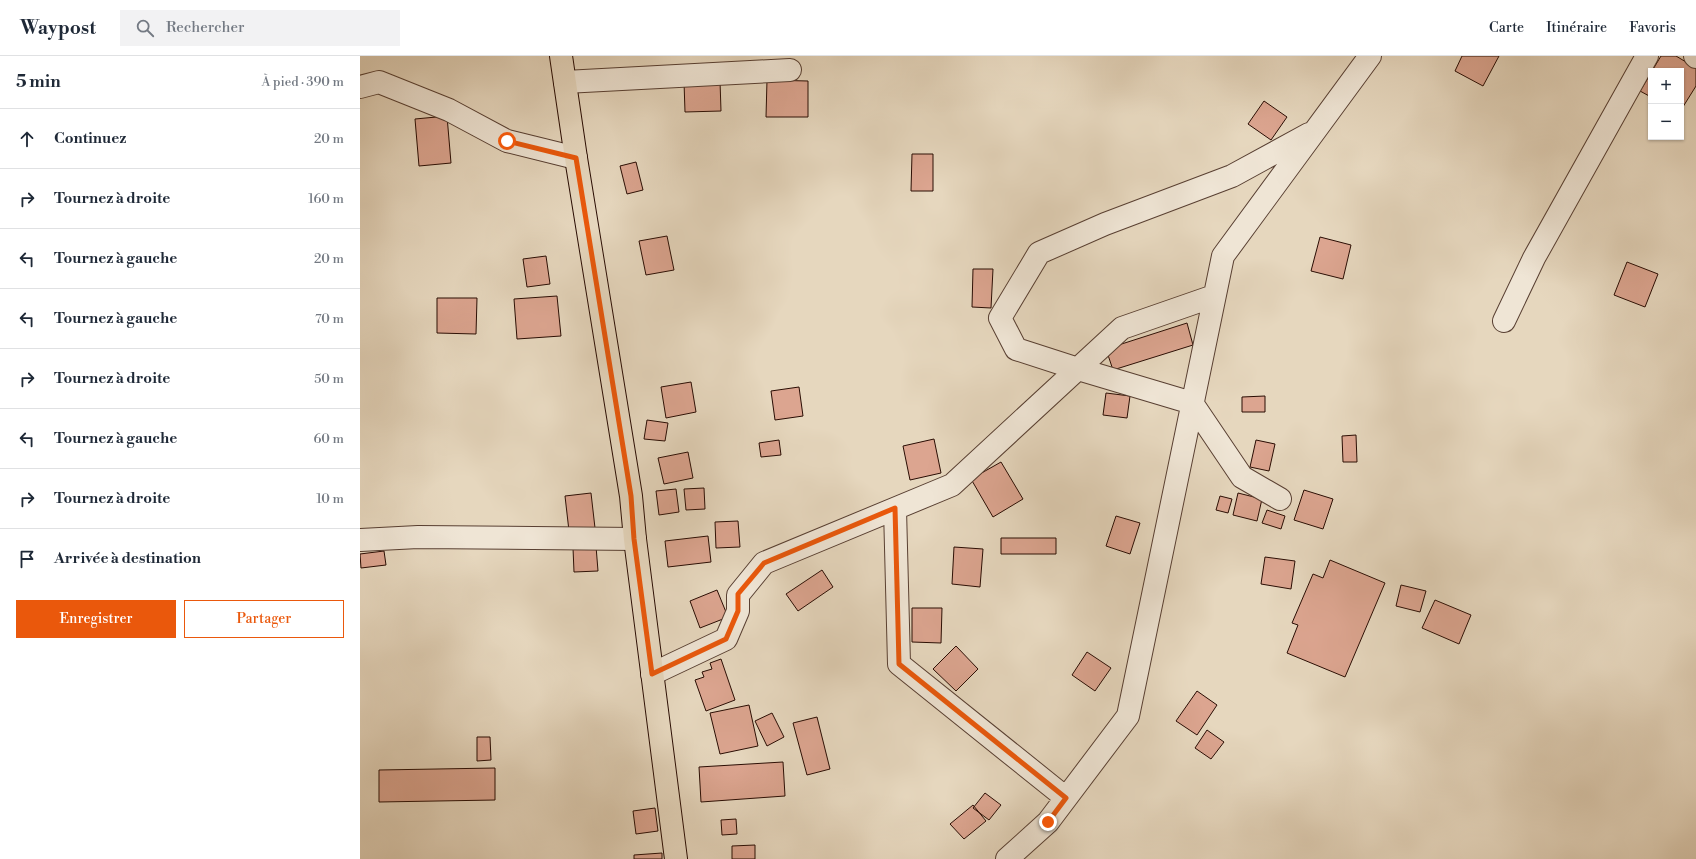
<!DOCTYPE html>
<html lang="fr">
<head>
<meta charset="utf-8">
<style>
	body { margin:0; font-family:"Libre Bodoni",serif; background:#f2f2f3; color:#1f2937 }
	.controls { position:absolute; right:12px; top:12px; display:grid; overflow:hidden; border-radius:0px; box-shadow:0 1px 3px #0004 }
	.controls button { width:36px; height:36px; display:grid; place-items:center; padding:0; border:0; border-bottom:1px solid #e0e1e3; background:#fff; color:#1f2937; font:20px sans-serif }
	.stop { position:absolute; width:12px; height:12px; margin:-9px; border:3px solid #ea580c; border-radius:50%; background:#fff }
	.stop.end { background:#ea580c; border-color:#fff; box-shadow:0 1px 4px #0008 }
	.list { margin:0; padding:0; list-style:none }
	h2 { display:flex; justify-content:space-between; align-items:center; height:52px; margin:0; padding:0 16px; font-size:17px }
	h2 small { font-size:13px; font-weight:400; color:#747a83 }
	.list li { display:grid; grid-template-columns:26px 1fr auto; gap:12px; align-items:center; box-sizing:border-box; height:60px; padding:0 16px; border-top:1px solid #e0e1e3 }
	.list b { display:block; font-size:15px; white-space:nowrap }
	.list em { font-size:13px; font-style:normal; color:#747a83 }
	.actions { display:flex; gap:8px; padding:12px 16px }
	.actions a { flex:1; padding:9px 0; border:1px solid #ea580c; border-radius:0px; text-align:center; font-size:14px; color:#ea580c }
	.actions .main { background:#ea580c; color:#fff }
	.icon { flex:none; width:22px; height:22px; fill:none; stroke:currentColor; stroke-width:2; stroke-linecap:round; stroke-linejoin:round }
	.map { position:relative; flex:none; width:1336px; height:803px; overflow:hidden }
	header { display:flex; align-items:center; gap:24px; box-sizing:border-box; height:56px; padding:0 20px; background:#fff; border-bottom:1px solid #e0e1e3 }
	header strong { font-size:19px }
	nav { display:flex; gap:22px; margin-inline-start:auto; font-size:14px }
	.search { width:280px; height:36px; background:#f2f2f3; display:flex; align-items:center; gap:10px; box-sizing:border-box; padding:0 14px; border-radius:0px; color:#747a83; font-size:15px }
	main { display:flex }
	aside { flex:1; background:#fff }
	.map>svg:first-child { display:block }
	.building { fill:#dca590; stroke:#290c03 }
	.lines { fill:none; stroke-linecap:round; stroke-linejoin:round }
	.minor-casing { stroke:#583f32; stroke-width:24 }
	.major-casing { stroke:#290c03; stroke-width:24 }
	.minor { stroke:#efe5d5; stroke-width:22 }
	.major { stroke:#e6d7be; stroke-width:22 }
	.route { stroke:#ea580c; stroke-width:5 }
</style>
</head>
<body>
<header>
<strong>Waypost</strong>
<div class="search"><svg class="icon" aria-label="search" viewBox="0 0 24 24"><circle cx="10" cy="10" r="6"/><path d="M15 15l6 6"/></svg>Rechercher</div>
<nav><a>Carte</a><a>Itinéraire</a><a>Favoris</a></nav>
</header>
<main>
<aside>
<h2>5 min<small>À pied · 390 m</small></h2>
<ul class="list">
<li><svg class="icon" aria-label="ahead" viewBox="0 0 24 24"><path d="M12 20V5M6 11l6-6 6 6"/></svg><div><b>Continuez</b></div><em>20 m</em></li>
<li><svg class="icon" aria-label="right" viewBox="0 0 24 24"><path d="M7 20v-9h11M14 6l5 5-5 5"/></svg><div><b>Tournez à droite</b></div><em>160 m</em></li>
<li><svg class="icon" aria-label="left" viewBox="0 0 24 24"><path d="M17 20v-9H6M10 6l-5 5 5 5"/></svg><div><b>Tournez à gauche</b></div><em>20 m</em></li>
<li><svg class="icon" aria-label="left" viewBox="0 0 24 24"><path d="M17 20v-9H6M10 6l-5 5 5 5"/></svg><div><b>Tournez à gauche</b></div><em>70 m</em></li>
<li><svg class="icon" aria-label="right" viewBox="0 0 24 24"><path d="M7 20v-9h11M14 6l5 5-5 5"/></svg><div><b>Tournez à droite</b></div><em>50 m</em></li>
<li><svg class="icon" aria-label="left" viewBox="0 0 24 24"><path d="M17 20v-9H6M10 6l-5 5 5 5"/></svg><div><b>Tournez à gauche</b></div><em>60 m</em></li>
<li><svg class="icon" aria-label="right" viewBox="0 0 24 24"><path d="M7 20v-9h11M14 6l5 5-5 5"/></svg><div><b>Tournez à droite</b></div><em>10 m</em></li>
<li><svg class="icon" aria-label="arrive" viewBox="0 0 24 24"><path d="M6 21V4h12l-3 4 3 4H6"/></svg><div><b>Arrivée à destination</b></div></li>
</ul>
<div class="actions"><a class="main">Enregistrer</a><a>Partager</a></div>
</aside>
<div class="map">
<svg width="1336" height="803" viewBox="0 0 1336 803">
	<rect width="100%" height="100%" fill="#e6d7be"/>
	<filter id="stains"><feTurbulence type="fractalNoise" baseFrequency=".005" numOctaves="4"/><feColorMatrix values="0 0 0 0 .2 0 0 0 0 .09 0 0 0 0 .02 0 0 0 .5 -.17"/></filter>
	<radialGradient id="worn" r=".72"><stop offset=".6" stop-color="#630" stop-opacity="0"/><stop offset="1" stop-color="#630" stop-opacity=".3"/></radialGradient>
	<path class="building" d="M1102,0H1139L1123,30L1095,15Z
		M1301,0H1316L1336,12V30L1321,54V15H1292Z
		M1291,17V41L1280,35Z
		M407,24L448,25V61H406Z
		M360,25L361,55L325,56L324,26Z
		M904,45L927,61L911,84L888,68Z
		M87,60L91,107L59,110L55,63Z
		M552,98H573V135H551Z
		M276,106L283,134L267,138L260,110Z
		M307,180L314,214L286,219L279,185Z
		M960,181L991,189L983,223L951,215Z
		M186,200L190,228L167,231L163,203Z
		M1267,206L1298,218L1285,251L1254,239Z
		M613,213H633L631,252L612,251Z
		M197,240L201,280L157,283L154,243Z
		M77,242H117L116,278L77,277Z
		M827,267L833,289L753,314L746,293Z
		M331,326L336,356L306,362L301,331Z
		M439,331L443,360L415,364L411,335Z
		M746,337L770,340L767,362L743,359Z
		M905,340V356H882V341Z
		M287,364L308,367L305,385L284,383Z
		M996,379L997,406H983L982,380Z
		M574,383L581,417L550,424L543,390Z
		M419,384L421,399L401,401L399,387Z
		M896,384L915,388L909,415L890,411Z
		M328,396L333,422L304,428L298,402Z
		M641,406L663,443L633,461L611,423Z
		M344,432L345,453L326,454L324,433Z
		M316,433L319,456L299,459L296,435Z
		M944,434L973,443L963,473L934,464Z
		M231,437L235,472L209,475L205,440Z
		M878,437L902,443L897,465L873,459Z
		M860,440L872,443L868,457L856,454Z
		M907,454L925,460L921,473L902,467Z
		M756,460L780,467L770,498L746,490Z
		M378,465L380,491L356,492L355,466Z
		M348,480L351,506L308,511L305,485Z
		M641,482H696V498H641Z
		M236,490L238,515L214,516L213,492Z
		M594,491L623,493L620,531L592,528Z
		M24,495L26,509L1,512L0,498Z
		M905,501L935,505L931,533L901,528Z
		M970,504L1025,527L985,621L927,597L938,569L932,567L953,518L963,522Z
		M462,514L473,531L438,555L426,538Z
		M1041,529L1066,535L1060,556L1036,550Z
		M357,534L368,561L340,572L330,545Z
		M1075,544L1111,559L1099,588L1062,572Z
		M552,552H582L581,587L552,586Z
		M596,590L618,613L596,635L573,613Z
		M727,596L751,612L735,635L712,619Z
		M361,603L375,644L346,655L335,624L344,621L342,616L352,613L350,607Z
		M837,635L857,649L837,679L816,665Z
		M389,649L398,690L360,698L350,657Z
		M412,657L424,681L407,690L395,665Z
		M457,661L470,713L447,719L433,667Z
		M847,674L864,686L851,703L835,692Z
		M117,681H130L131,704L117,705Z
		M423,706L425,740L341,746L339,711Z
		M135,712V744L19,746V714Z
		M625,737L641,749L629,764L613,752Z
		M613,749L626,765L604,783L590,768Z
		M295,752L298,775L276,778L273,755Z
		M376,763L377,778L362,779L361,764Z
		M395,789V803H372V790Z
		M302,797V803H274V799Z"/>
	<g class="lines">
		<g class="minor-casing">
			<path id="minor" d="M1335,0L1336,1
				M205,26L430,14
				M0,31L19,26L89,54L147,85L216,102
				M1144,265L1174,202L1287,0
				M920,443L882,421L832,347L718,313L656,293L640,262L679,197L745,168L872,120L949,78
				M535,453L539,608L706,742
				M0,484L58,481L275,483
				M292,618L366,583L378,555V539L404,507L592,429L762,272L854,240
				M647,803L688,766L768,660L863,200L1010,0"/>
		</g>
		<g class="major-casing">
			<path id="major" d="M201,0L216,102L271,440L275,483L316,803"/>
		</g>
		<use href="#minor" class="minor"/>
		<use href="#major" class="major"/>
	</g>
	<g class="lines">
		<path class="route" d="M147,85L216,102L271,440L274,483L292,618L366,583L378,555V538L404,507L535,452L539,608L706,742L688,766"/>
	</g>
	<rect width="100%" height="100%" filter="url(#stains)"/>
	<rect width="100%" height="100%" fill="url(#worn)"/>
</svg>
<div class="controls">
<button>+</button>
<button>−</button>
</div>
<div class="stop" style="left:147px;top:85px"></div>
<div class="stop end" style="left:688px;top:766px"></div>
</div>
</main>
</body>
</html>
